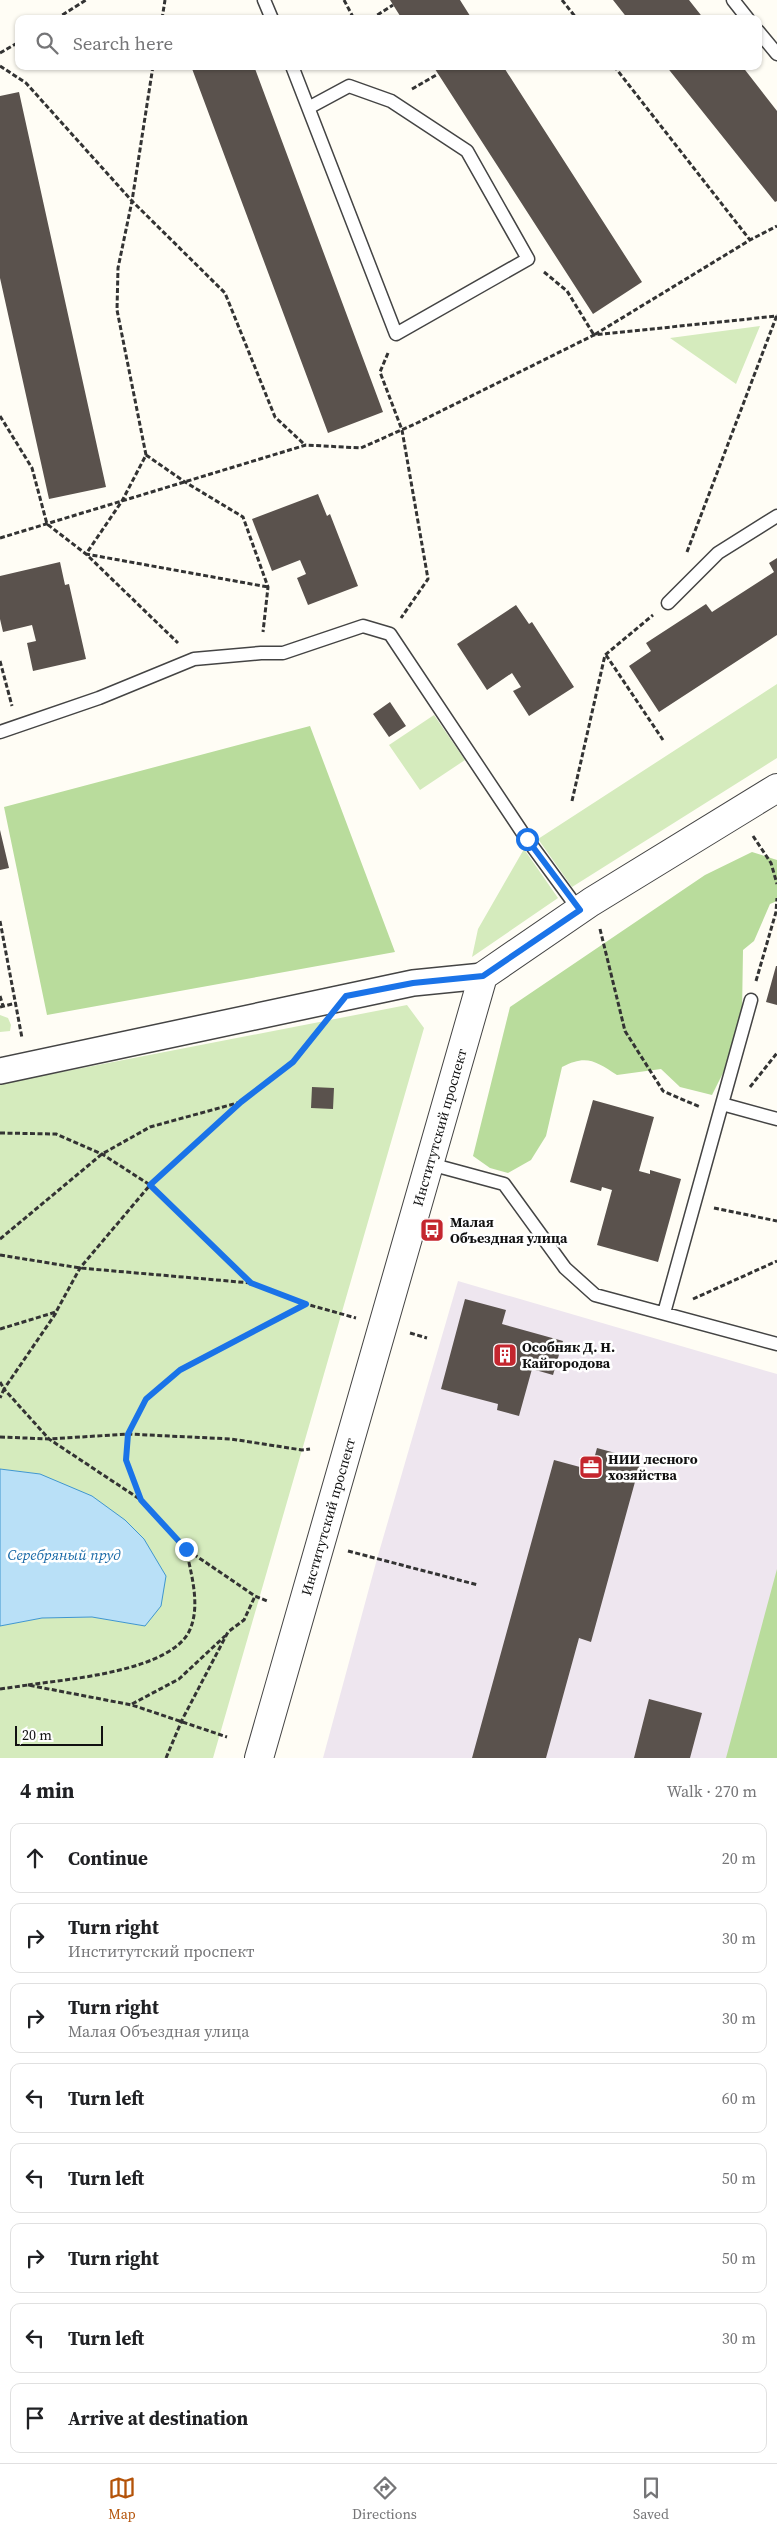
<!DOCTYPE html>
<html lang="en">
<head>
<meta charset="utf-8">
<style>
	body { margin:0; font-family:"Source Serif 4",serif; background:#f6f6f6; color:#202124 }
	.scale { position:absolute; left:15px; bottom:12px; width:88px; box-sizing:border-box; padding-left:5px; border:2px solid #111; border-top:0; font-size:14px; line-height:18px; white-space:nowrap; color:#111; -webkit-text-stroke:4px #fff; paint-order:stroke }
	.stop { position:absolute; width:15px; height:15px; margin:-11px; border:4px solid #1a73e8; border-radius:50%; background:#fff }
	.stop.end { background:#1a73e8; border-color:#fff; box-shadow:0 1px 5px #0008 }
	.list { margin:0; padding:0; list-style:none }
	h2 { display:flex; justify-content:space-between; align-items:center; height:65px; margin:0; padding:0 20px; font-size:21px }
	h2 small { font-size:16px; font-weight:400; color:#757577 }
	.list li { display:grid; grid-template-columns:32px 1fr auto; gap:15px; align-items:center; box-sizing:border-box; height:70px; margin:0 10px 10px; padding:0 10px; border:1px solid #e0e0e0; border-radius:10px }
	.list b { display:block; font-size:19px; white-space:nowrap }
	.list p { margin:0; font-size:16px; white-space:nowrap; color:#757577 }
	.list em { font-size:16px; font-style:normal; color:#757577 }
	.icon { flex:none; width:28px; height:28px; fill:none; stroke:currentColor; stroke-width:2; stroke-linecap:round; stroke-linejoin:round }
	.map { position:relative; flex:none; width:777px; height:1758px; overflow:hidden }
	.search { position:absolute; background:#fff; box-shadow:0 1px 4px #0004; left:15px; right:15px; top:15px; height:55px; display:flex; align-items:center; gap:12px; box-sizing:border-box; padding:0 18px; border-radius:10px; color:#757577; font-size:19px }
	.sheet { height:705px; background:#fff }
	nav { display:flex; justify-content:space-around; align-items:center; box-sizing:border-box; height:70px; border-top:1px solid #e0e0e0; background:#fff; font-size:14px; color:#757577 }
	nav a { display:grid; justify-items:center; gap:2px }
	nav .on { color:#b45309 }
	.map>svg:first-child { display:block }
	.industrial { fill:#eee6ef }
	.green { fill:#d5ebbd }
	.forest { fill:#b9dc9c }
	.water { fill:#b9e0f7; stroke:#3f96cf }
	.building { fill:#5a524d }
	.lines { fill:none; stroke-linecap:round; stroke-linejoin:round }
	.service-casing { stroke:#444; stroke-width:15 }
	.minor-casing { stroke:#444; stroke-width:28 }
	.tertiary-casing { stroke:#444; stroke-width:30 }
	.path { stroke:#333; stroke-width:3; stroke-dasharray:5 2.5; stroke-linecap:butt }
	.service { stroke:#fff; stroke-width:12 }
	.minor { stroke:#fff; stroke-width:25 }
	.tertiary { stroke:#fff; stroke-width:28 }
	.route { stroke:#1a73e8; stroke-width:6 }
	.labels { text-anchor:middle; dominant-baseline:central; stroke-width:5; stroke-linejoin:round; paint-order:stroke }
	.street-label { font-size:14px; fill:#111; stroke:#fff }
	.poi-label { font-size:14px; font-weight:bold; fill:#111; stroke:#fff; text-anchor:start }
	.water-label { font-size:15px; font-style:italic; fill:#1768a6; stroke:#fff }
</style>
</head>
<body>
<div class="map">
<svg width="777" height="1758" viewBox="0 0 777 1758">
	<rect width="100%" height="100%" fill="#fffdf5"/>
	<path class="industrial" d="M458,1281L777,1374V1758H323L377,1559Z"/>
	<path class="green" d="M760,326L736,384L670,338Z
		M777,684V758L572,887L538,839Z
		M434,715L465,760L420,790L389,745Z
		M524,849L558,898L472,957L478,929Z
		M407,1005L424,1028L213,1758H0V1626L42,1618L92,1617L145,1626L40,1474L0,1469V1084Z
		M0,1015L8,1018L11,1025L10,1031L0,1032Z"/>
	<path class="forest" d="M310,726L395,952L47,1015L4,807Z
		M752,852L777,860V901L770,904L754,941L743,950L742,1013L729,1061L712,1095L680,1087L661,1069L617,1075C596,1061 586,1054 562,1067L546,1136L531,1160L508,1173L490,1168L473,1156L510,1007L705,875Z
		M777,1569V1758H726Z"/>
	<path class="water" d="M0,1469L40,1474L92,1496L125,1520L144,1539L166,1576L161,1606L145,1626L92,1617L42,1618L0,1626Z"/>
	<path class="building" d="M390,0H460L472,19H402Z
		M613,0H689L704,19H628Z
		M191,66H254L383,412L328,433Z
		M433,66H503L642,282L593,314Z
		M666,66H742L777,111V201L775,202Z
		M19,92L106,487L49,499L0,278V96Z
		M318,494L327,516L330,514L358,586L308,605L297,578L306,574L300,560L272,571L252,519Z
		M777,558V635L659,712L629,666L651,651L646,643L706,604L712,612L774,572L769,563Z
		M60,562L65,585L69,584L86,659L33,671L27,643L36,641L32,625L3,632L0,619V576Z
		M516,605L529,624L532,622L574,687L529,716L513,691L521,687L512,673L487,690L457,644Z
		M390,702L406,726L389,737L373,714Z
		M0,830L9,868L0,870Z
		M776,966H777V1005L766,1002Z
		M312,1087L334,1088L333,1109L311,1108Z
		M593,1100L654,1117L639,1171L650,1174V1170L681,1179L658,1262L597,1245L612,1190L602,1187L601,1191L570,1182Z
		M465,1299L506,1310L502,1324L563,1341L553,1375L532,1369L519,1416L497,1410L498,1404L441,1389Z
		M597,1448L641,1460L591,1642L579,1638L546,1758H472L554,1460L591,1470Z
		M649,1699L702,1713L690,1758H634Z"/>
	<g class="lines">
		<g class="service-casing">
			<path id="service" d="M264,0L272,19
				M733,0L748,19
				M758,31L777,54
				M292,66L396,334L528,259L467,151L391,101L349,86L310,107
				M668,603L718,553L777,516
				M0,732L99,698L194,659L261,653H283L363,626L390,634L524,835L579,910
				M722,1104L751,1000
				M430,1164L504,1184L565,1268L595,1295L777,1344
				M664,1313L722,1104L777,1119"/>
		</g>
		<g class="minor-casing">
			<path id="minor" d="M0,1071L413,983L483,976"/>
		</g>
		<g class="tertiary-casing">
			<g id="tertiary">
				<path id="s1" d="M259,1758L483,976L591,902L777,788"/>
			</g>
		</g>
		<path class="path" d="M344,0L354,19
			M562,0L577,19
			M56,19L86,0
			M162,19L165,0
			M371,19L393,5
			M0,53L19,42
			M0,66L26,83L132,201L225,293L275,417L305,445
			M153,66L132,201L118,268L117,310L146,455L122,501L86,554L268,587
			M614,66L750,240
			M412,89L438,74
			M544,272L567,291L594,335L750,240L777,226
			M388,353L380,372L402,430L428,579L401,618
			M0,416L32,468L47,524L86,554L178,643
			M146,455L185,482L243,517L268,587L263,632
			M0,538L306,445L361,448L417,423L594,335L777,316
			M687,552L777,315
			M606,655L663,740
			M0,661L12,706
			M572,801L605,655L653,615
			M753,836L771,863L777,884
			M0,921L22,1038
			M600,929L625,1031L663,1091L700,1107
			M756,981L776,912L777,898
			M0,996L3,1006
			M0,1007L16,1003
			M750,1087L777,1053
			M0,1133L56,1134L102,1154L150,1185L251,1283L306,1304L356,1318
			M714,1208L777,1221
			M0,1239L102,1154L150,1127L241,1102
			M0,1255L80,1268L251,1283
			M693,1299L777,1261
			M56,1313L4,1389L49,1439L141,1500L186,1549L255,1596L267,1601
			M0,1329L56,1312L80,1268L150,1185L241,1102L293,1063L318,1032
			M410,1333L427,1338
			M0,1382L4,1389L0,1398
			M0,1437L49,1439L128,1434L231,1439L302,1450L310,1449
			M140,1499L126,1461L128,1434L147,1399L180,1369L306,1304
			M348,1551L478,1585
			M28,1685C68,1679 176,1671 191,1627C200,1603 191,1573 186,1549
			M0,1689L28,1685L132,1705L227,1737
			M132,1704L179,1679L225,1636
			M166,1758L182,1720L228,1632L244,1620L255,1596"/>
		<use href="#service" class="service"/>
		<use href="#minor" class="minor"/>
		<use href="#tertiary" class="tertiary"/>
	</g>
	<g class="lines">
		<path class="route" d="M186,1549L141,1500L126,1460L128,1434L146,1399L180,1370L306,1304L251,1283L150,1185L241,1102L293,1062L346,996L413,983L483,976L580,910L527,839"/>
	</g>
	<defs>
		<g id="bus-square" transform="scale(1.25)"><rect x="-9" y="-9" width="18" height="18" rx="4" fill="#c4262e" stroke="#fff"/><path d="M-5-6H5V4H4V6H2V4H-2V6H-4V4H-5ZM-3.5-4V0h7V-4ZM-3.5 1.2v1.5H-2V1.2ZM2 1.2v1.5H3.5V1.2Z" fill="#fff"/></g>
		<g id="building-square" transform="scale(1.25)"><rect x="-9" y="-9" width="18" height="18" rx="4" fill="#c4262e" stroke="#fff"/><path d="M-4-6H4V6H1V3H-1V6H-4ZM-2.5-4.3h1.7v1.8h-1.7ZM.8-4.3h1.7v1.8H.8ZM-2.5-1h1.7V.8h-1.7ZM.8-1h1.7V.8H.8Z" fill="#fff"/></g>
		<g id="office-square" transform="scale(1.25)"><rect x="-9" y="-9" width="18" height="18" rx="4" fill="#c4262e" stroke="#fff"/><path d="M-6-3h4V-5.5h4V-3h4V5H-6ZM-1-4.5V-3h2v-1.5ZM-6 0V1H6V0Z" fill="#fff"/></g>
	</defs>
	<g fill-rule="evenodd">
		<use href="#bus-square" x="432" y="1230"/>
		<use href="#building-square" x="505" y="1355"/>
		<use href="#office-square" x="591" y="1467"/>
	</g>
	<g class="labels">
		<g class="street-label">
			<text stroke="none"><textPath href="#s1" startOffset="656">Институтский проспект</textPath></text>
			<text stroke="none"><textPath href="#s1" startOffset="251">Институтский проспект</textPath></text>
		</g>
		<g class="poi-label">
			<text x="450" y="1222">Малая<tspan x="450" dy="16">Объездная улица</tspan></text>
			<text x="522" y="1347">Особняк Д. Н.<tspan x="522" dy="16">Кайгородова</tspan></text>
			<text x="608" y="1459">НИИ лесного<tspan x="608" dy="16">хозяйства</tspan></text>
		</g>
		<g class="water-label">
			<text x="64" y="1554">Серебряный пруд</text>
		</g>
	</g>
</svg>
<div class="scale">20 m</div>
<div class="stop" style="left:527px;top:839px"></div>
<div class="stop end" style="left:186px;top:1549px"></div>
<div class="search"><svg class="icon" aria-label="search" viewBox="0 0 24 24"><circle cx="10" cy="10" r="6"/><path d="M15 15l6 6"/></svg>Search here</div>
</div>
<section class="sheet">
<h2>4 min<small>Walk · 270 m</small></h2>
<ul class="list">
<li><svg class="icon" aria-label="ahead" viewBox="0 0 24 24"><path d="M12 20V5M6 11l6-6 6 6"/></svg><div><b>Continue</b></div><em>20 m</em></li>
<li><svg class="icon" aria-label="right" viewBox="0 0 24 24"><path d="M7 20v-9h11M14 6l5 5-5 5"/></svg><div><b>Turn right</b><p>Институтский проспект</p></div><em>30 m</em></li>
<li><svg class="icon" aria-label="right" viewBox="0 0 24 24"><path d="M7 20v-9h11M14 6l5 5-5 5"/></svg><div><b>Turn right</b><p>Малая Объездная улица</p></div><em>30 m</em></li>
<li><svg class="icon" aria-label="left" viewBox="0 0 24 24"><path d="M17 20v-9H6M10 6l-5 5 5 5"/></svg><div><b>Turn left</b></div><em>60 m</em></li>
<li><svg class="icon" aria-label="left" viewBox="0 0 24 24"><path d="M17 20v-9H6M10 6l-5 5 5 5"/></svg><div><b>Turn left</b></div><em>50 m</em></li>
<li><svg class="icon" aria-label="right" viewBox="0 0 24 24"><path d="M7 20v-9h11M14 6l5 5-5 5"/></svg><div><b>Turn right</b></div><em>50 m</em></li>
<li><svg class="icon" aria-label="left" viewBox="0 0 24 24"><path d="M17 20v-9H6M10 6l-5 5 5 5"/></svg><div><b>Turn left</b></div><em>30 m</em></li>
<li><svg class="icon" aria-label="arrive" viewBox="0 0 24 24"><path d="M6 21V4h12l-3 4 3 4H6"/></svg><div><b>Arrive at destination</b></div></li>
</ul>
</section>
<nav>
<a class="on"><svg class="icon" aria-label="map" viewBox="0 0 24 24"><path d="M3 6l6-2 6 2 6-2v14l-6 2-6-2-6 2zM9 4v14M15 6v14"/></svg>Map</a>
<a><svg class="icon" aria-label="directions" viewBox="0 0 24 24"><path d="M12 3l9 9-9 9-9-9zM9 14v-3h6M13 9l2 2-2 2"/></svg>Directions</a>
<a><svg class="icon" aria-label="saved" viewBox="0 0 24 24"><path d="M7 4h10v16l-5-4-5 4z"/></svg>Saved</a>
</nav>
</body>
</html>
